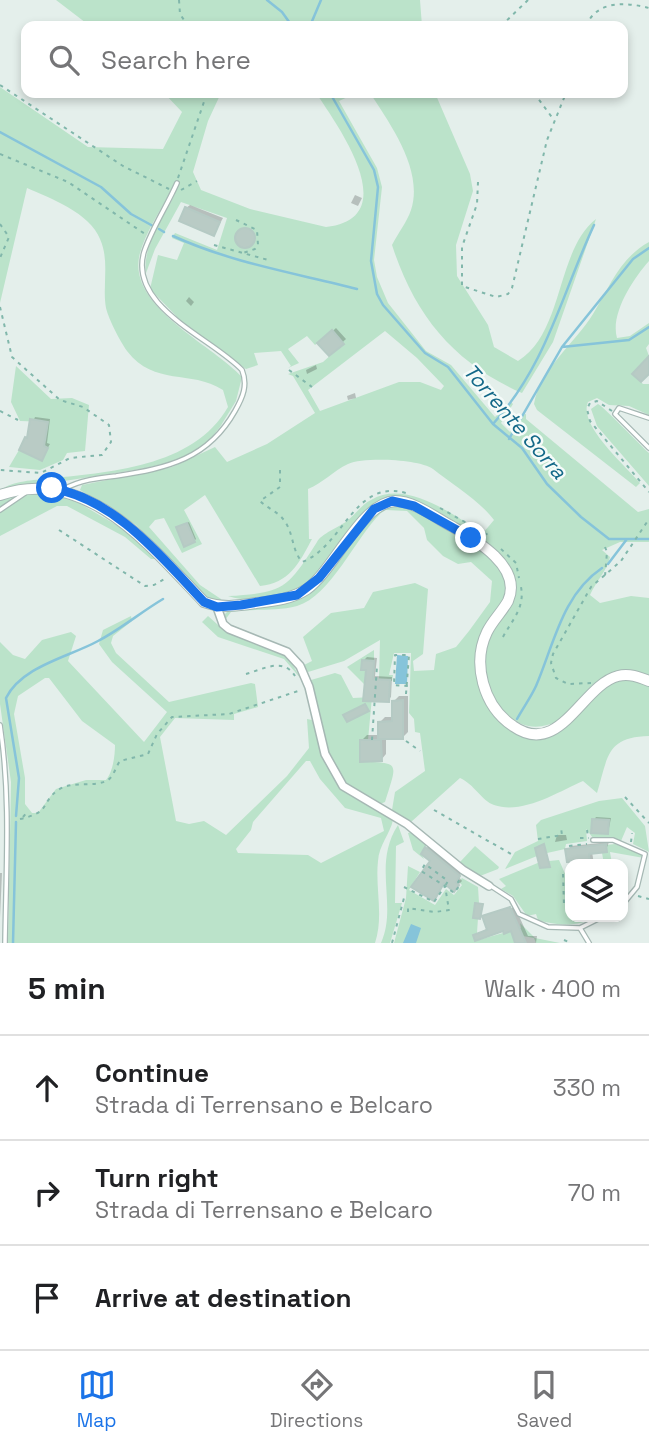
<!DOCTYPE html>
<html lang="en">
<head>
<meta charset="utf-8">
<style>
	body { margin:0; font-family:"Space Grotesk",sans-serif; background:#f2f2f2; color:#202124 }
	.controls { position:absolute; right:21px; bottom:21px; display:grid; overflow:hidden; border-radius:14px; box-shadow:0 4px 10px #0003 }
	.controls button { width:63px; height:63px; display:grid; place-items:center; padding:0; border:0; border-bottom:2px solid #e0e0e0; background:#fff; color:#202124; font:35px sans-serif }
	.stop { position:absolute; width:21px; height:21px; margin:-16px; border:5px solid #1a73e8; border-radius:50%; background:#fff }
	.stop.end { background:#1a73e8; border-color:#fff; box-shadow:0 2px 7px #0008 }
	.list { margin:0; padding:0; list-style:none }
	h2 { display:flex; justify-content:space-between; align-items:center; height:91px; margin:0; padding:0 28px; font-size:30px }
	h2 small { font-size:23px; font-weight:400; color:#757577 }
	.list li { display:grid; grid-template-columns:46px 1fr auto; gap:21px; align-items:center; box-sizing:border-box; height:105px; padding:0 28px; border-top:2px solid #e0e0e0 }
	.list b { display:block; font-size:26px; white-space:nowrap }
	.list p { margin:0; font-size:23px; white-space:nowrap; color:#757577 }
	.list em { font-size:23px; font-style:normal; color:#757577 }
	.icon { flex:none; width:38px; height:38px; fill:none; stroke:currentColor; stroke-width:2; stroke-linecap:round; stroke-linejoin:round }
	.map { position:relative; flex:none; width:649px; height:943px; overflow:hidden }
	.search { position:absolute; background:#fff; box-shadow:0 4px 10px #0003; left:21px; right:21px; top:21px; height:77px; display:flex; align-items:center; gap:18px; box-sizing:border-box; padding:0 24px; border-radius:14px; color:#757577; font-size:26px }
	.sheet { height:406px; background:#fff }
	nav { display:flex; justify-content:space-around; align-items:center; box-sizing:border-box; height:98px; border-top:2px solid #e0e0e0; background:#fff; font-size:19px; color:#757577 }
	nav a { display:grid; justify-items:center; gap:4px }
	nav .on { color:#1a73e8 }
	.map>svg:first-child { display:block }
	.green { fill:#bbe3ca; fill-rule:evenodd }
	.water { fill:#86c4da }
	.shadow { fill:#0003 }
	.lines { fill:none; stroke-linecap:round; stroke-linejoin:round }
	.stream { stroke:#86c4da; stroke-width:2.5 }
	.building { fill:#b9cbc5; stroke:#b5cac4; stroke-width:2 }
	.service-casing { stroke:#a6b8b4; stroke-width:6 }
	.minor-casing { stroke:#a6b8b4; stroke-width:10 }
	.tertiary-casing { stroke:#a6b8b4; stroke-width:12 }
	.path { stroke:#81b7ab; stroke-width:2; stroke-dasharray:3.5 5; stroke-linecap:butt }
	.service { stroke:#fff; stroke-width:3.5 }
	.minor { stroke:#fff; stroke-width:7 }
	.tertiary { stroke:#fff; stroke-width:10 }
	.route { stroke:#1a73e8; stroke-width:9 }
	.labels { text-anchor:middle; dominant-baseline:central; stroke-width:5; stroke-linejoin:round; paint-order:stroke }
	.water-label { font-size:21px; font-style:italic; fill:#136888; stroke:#f5fbf9 }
</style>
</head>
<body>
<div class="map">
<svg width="649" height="943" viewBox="0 0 649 943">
	<rect width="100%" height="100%" fill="#e4efeb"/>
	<path class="green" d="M56,0H420L422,26H90Z
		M0,87L88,147L163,149L182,112L164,93H221L208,121L193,172L201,190L250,209L326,227C405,218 338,126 316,93H356L339,101L377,168L382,187L374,260L377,277L388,303L426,351L451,365L495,417L511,402L513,404L501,423L510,432L522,415L526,414V419L638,512L649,509V542H620L602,550L610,557C607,571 596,581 590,595L600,603L631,596L649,598V676L626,671C588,699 540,758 499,706C486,688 482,667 487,646C492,623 518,609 515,585C513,562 491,545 473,533C451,519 419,497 392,497C361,497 328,567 304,586C294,593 281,596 269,598C253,600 244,601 228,596C286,593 288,587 317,542C321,534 339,527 347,521C356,514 361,505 371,500C406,479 453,515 483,533L494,520C480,501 452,484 433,469C418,459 364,457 348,464C333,471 323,483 308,489L309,539H312C299,564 289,583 260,586L205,495L184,510L202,544L182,553L164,518L155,520L149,527L200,585L221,599V602L206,598L136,525L80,490L82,485L172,467L215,447L227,462L267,444L315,413L293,376L288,374L323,362L343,344L332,331L315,345L307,336L288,349L299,363L288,368L291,366L281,351L254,353L258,365L246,369L185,325L150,289L158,255L177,260L184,243L172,238L175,233L217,250L227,218L181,202L155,249L146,273C142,246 164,217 175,194H169C159,213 146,232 140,253C125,306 212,344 242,377L236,401L220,427L208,442L189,455L169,463L135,470L0,491C8,482 32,480 45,479C108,472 193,468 228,407L223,390C190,369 155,387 127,351C120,341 109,320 106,308C102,286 110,261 100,239C90,213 50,198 27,188L0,303ZM385,331L417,358L444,386L441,390L420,382H399L320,411L308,390Z
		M370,93H435L470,174L473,191L456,245L457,276L488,325L494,347L518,361C564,333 556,250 596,219L553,342L522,393C454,363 415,316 392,245C398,233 407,222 411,210C424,170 390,124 370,93Z
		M649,242V261C633,279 610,314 617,338L630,336L649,323V344L646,348L649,356L633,374L643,384H649V415L629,406L609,405L597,398L588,402C578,425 625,465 640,483L636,487L537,410L534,404C540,369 576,342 593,314C610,286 620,258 649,242Z
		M16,366L51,399L72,398L89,405L85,451L67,453L63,460L40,470L9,467L19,450L41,461L48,448L32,433L46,435L48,422L20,421L11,402Z
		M598,404C602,405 640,445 649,453V486L597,426L591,409Z
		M34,492L67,496L130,533L157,559H151L125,537L67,506H57L0,536V499Z
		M397,506C425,510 504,554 506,585C508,607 486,636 477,655L501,721C555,776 581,695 617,681C628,677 639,681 649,685V736C606,737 608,757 597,793L583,781C558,792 522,815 494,805C482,801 474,784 460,778L411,822L392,810L395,792L425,771L420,733L415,732L414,719L409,713L411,653H394L389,675H393L392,681L379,679L380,640L344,661L308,672L304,665L312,661L303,637L331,613L364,608L373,592L415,583L428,589L423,654L413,661L414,671L434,670L436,654L456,647L469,631L490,602L492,581L471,562L458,564L443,556L427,540L424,528L407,511L386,510L381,513C355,538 331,596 297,606C275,612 252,608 231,612L225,620V614L229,610C245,607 288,605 299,597C332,575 355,511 397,506Z
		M131,616L132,621L113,636L111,643L116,653L169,702L251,683L255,684L258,707L234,714V720L175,718L160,737L176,821L189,824L204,821L226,835L287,776L309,748L307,719L312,720L323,757L340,788L393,820C390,834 379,845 378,861C375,888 384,916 375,943H8L11,782L0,704V642L13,655L25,659L42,640L71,632L76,636L68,661L144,742L167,712L112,662L99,644L103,630ZM45,678H49L82,721L115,745C115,755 113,772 106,780H86L56,789L38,813H32L25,804V778L14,714L18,696ZM306,761H310L320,779L345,808L381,818L384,831L321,863L308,855L238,853L236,849L251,830L253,822Z
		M208,616L226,632L288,657L301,679L284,659L218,637L202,622Z
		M374,650V661L362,660L361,669L366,670L365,685L347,667Z
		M335,673L341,675L353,698L372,697L368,740H360V761C400,764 398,760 385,802L380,804L348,785L330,758L311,680Z
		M622,798L645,826L649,852L633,844L635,833L627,827L621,841L593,838L586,829L587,841L566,844L565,849L547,853L544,844L537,856L505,869L515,852L538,841L536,825L541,820L599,801Z
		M398,825L404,842L396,846L395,903H402L390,943H381C398,905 372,865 398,825Z
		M412,832L427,844L421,853L424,859L413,850L408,833Z
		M615,844L641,854L644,858L610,852L612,864H604L602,853L607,852L606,845Z
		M475,846L499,867L498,869L480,876L460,862Z
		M559,860L570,885V917H596C578,927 558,926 538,920L536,914L527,916L513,896L501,889L506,886L499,879L540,862L541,868L549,867V861Z
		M408,866L420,872L409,890L435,905L446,889L454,895L462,885L459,882L462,878L478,887L479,903H475L473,917L478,918L477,933L473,935L475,941L521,928L520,923L535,938L560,943H536L534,938L523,936L513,938L515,943H394L406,898Z"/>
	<path class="water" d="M397,655L408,656L407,684H395Z
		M411,924L421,928L416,943H403Z"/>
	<path class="shadow" d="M355,195L362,198L358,206L351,203Z
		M190,205L223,218L214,234L186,208Z
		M238 238a8 8 0 1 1 16 0a8 8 0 1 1-16 0Z
		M189,297L194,302L191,306L186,301Z
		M336,328L346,339L330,354L320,343Z
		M316,365L317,369L307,374L306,370Z
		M355,393L356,398L348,400L347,396Z
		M35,417L50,419L47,443L50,444L41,459L26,438Z
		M189,522L196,539L194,541L178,528Z
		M367,657L377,658L375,676L392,677L391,697L388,700L365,699L368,669L364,660Z
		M399,696H408V732L403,737H386V754L381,760L361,741L367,735H380V722L385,717H394V701Z
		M596,817L611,818L608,833L594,820Z
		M557,835H566L567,840L555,842Z
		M609,842L606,850L592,852L594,864H574L567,850L571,846Z
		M430,844L462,872L459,877L462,881L454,889L445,882L437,895L433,861L423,853Z
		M0,873H2L0,918Z
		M515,907L528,936H537L536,943H517L512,929L475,935L488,928L485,917Z"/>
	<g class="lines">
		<path class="stream" d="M267,0L282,12L292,26
			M310,26L321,0
			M330,93L374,170L378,187L371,261L377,294L383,305L425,353L448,367L493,424L522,448L547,484L581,517L609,539H649
			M0,132L101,187L131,214L153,226
			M159,229L164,232
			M173,236C232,263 295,273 357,289
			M562,347L629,340L649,327
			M493,424C547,364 561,296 594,225
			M509,439L562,347L633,259L649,248
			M608,564L627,539
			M517,719C523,708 531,697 536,686C554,644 562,595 602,568
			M16,816L19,778L6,698C22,666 69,657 98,641C121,629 141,612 163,599
			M13,943L16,822"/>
	</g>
	<path class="building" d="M185,207L220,222L214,236L179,221Z
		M235 238a10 10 0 1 1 20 0a10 10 0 1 1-20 0Z
		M332,330L344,344L329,356L317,343Z
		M649,356V374L641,382L632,374Z
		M30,419L48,422L44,446L48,448L42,461L19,450L25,437L27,438Z
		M187,523L195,542L184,547L176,527Z
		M362,660L374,661L373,679L390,680L389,702L363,701L366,670H361Z
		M403,700V739H378V722L392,721V701Z
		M365,704L369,711L347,722L343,715Z
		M360,740H381L382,761L360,762Z
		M592,819L609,820L608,834L591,833Z
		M544,844L550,867L540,868L535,848Z
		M606,844L607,852L589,854L590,864L567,862L565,849Z
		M425,847L460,876L456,882L459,885L454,892L444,883L434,901L411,887L430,861L421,854Z
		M475,903L483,904L480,919L473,918Z
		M510,907L526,943H515L511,931L504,934L503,931L475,941L473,935L487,930L482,916Z"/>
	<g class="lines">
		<g class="service-casing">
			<path id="service" d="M649,418L619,408L615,414L649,448
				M64,489C80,480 98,478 116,476C168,468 208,459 235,411C243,397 248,385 242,370C212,338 128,307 144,252C152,228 167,206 177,183
				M0,510L25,493
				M0,725C11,798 6,869 5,943
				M593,840H613L645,854L637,887L623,904
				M491,886L511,899L519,914L548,927L580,928L602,917
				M580,928L589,943"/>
		</g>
		<g class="minor-casing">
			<path id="minor" d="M217,607L223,624L229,629L287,652L300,666L309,687L325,754L343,786L407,824L463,870L489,886"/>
		</g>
		<g class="tertiary-casing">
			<path id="tertiary" d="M0,495C87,465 151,547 204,602C221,608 238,606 256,603C273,601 292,599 307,589C334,570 361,503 395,501C414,501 436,518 453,527C476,540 523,567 508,601C502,612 493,620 487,632C472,663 483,706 513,726C560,759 582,685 618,676C629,673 639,677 649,681"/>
		</g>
		<path class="path" d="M179,0L180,14L188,26
			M501,26L528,0
			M586,26C597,0 626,2 649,8
			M0,85L123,166L169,189
			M534,93L554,120
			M0,154L68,182L145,234
			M178,178L207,93
			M478,182L477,204L462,247V286L496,297L508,294L512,288L547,140L566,93
			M181,190L197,181
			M236,220L257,230L258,245L255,249L243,253
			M0,224L9,237L0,258
			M214,245L268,260
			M0,307L12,357L60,400L83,407L109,425L111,442L102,455L70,458L41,473L0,470
			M289,370L312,387
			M0,411L18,420
			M612,411L597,401L590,403L587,409L590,421L649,492
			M280,470V487L260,501C267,508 278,512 283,519C294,532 291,549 302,562C343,547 354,478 406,493
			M440,508L488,535
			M59,530L145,586L154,585L166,578
			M605,547L607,552L605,576
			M501,549L516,563L519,578
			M503,637C512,620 525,608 521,587
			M246,674C264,669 283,657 295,676
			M591,683L568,684L556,678L551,663L553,654L591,587L621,561L649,519
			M406,694L409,655H395L394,685L408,686
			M372,740L377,666
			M406,741L420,751
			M625,797L649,823
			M434,810L511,854
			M23,817L28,811
			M20,819C52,812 40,803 58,790C73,780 95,788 108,780C114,776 116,766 120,761L148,754L157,734L172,717L229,714L301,690
			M587,830L588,837
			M580,838H589
			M538,839L562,835L561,828
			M631,842L632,833
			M569,846L587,844
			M563,874L564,905L570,909
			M404,887L434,902L445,886L421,871L425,864L448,881L445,886
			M638,896L649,899
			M408,912V908L435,912L449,910L445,886L454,893L460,885L458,882L461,878
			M575,917L576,918
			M564,940L571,943
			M392,943L404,898"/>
		<use href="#service" class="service"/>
		<use href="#minor" class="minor"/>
		<use href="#tertiary" class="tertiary"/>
	</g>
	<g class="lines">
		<path class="route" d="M52,488C117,500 161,557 204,602L217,607L241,605L297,595L319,578L374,509L392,501L414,506L471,538"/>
	</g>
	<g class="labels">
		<g class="water-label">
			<text transform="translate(515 421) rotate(49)">Torrente Sorra</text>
		</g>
	</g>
</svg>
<div class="controls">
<button><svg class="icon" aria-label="layers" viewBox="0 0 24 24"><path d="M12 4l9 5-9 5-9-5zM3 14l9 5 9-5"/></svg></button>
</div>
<div class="stop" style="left:52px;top:488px"></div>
<div class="stop end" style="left:471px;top:538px"></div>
<div class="search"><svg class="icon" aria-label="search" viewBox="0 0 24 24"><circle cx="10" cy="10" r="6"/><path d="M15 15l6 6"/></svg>Search here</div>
</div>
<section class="sheet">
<h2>5 min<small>Walk · 400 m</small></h2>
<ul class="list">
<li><svg class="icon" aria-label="ahead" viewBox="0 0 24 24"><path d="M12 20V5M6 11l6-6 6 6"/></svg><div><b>Continue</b><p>Strada di Terrensano e Belcaro</p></div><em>330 m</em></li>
<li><svg class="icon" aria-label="right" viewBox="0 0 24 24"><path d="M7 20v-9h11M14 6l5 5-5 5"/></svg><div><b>Turn right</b><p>Strada di Terrensano e Belcaro</p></div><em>70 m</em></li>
<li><svg class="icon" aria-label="arrive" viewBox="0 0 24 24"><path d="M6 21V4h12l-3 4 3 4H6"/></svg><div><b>Arrive at destination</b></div></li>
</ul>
</section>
<nav>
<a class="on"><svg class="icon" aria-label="map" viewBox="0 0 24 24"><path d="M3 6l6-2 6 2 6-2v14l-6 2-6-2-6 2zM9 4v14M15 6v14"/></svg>Map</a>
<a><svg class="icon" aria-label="directions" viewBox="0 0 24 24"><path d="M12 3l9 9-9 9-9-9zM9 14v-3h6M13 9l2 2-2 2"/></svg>Directions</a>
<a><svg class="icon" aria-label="saved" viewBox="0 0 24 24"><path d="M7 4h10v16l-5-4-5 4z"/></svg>Saved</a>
</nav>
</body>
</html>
